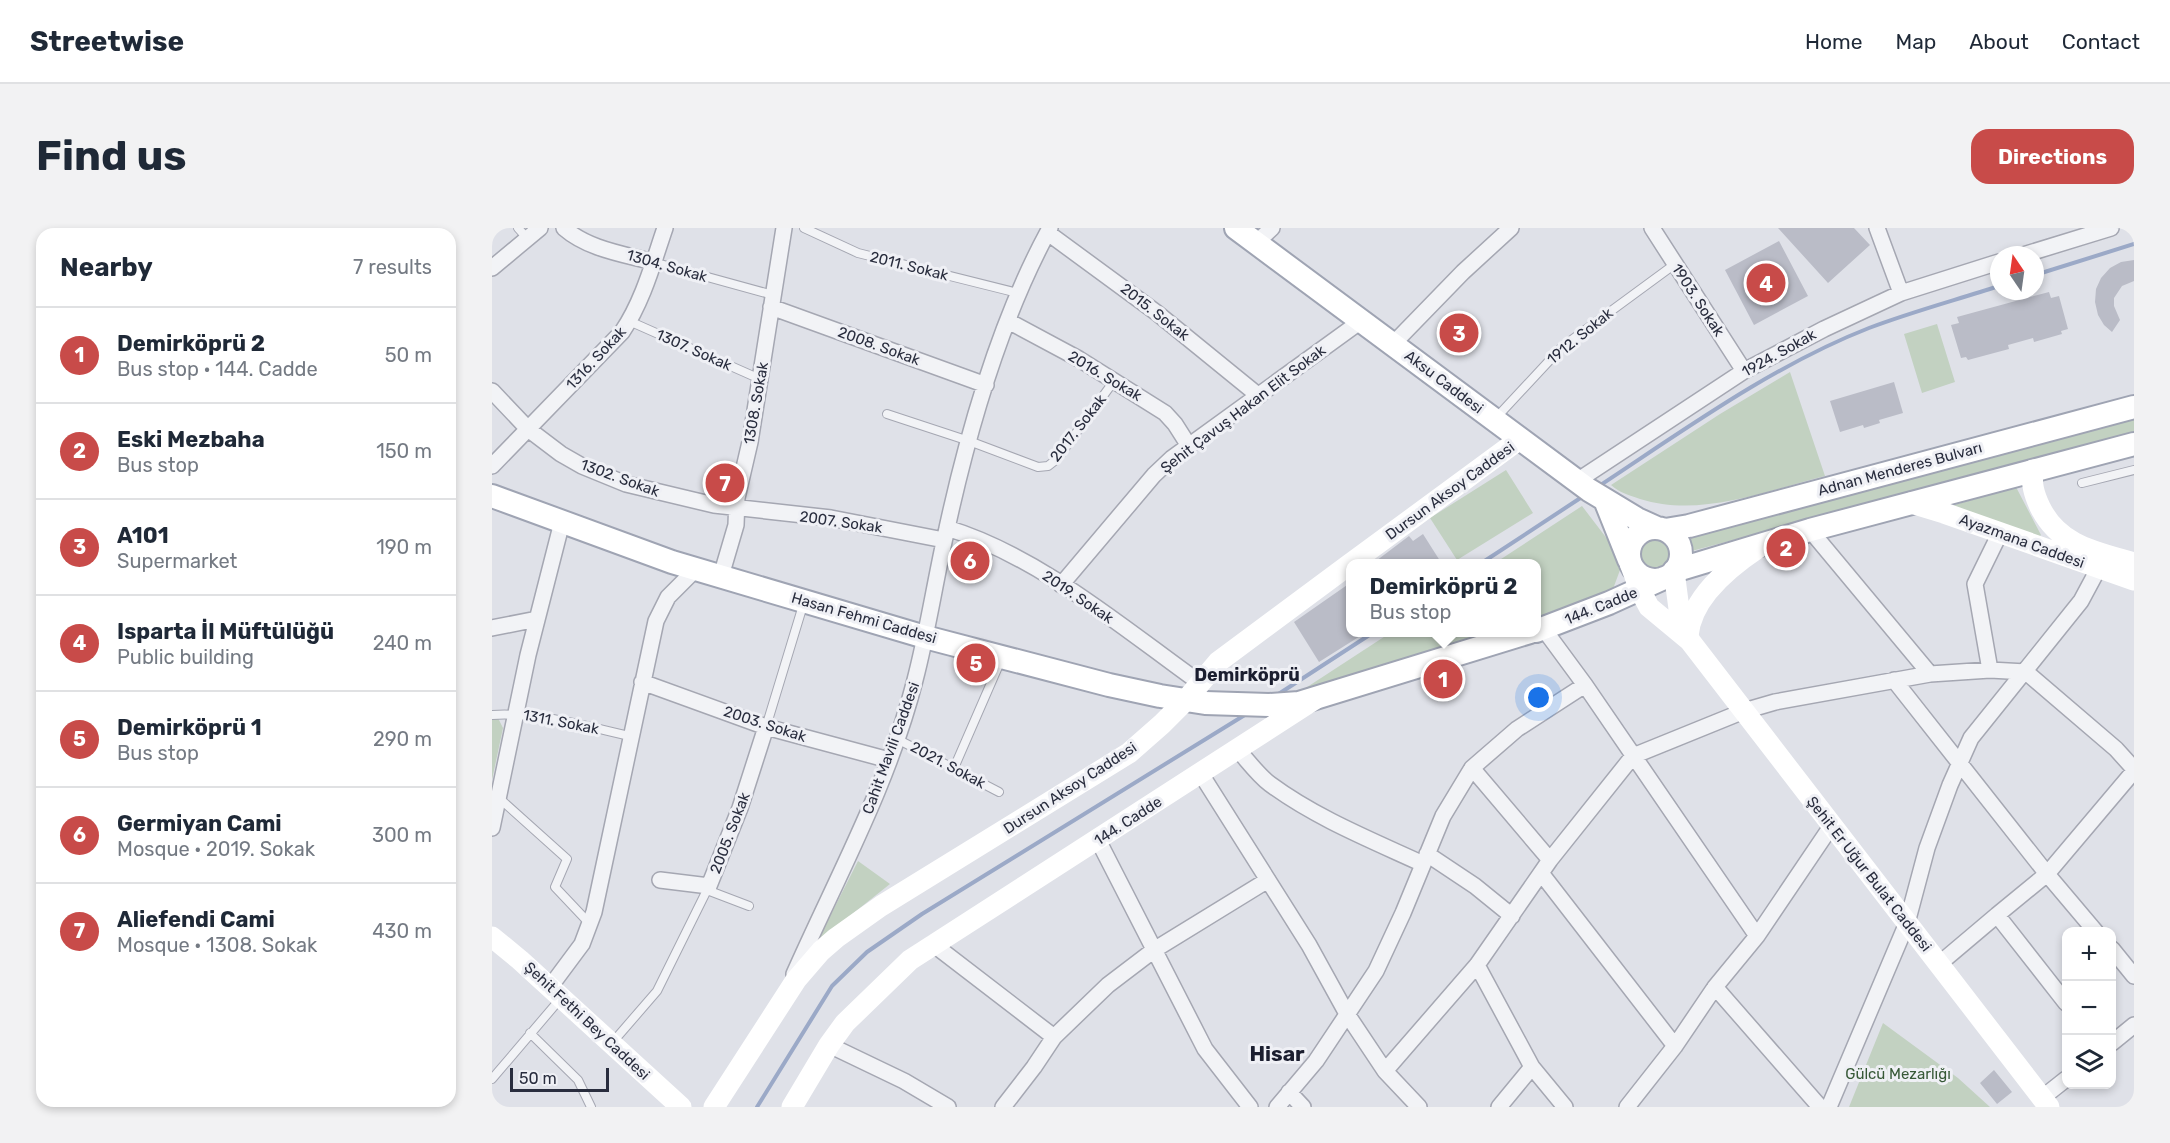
<!DOCTYPE html>
<html lang="en">
<head>
<meta charset="utf-8">
<style>
	body { margin:0; font-family:Rubik,sans-serif; background:#f2f2f3; color:#1f2937 }
	.controls { position:absolute; right:18px; bottom:18px; display:grid; overflow:hidden; border-radius:12px; box-shadow:0 3px 9px #0003 }
	.controls button { width:54px; height:54px; display:grid; place-items:center; padding:0; border:0; border-bottom:2px solid #e0e1e3; background:#fff; color:#1f2937; font:30px sans-serif }
	.compass { position:absolute; left:1498px; top:18px; width:54px; height:54px; border-radius:50%; background:#fff; box-shadow:0 3px 9px #0003; rotate:347deg }
	.scale { position:absolute; left:18px; bottom:15px; width:99px; box-sizing:border-box; padding-left:6px; border:3px solid #292d3e; border-top:0; font-size:16px; line-height:21px; white-space:nowrap; color:#292d3e; -webkit-text-stroke:4px #eff0f5; paint-order:stroke }
	.you { position:absolute; left:1047px; top:470px; width:21px; height:21px; margin:-15px; border:4px solid #fff; border-radius:50%; background:#1a73e8; box-shadow:0 0 0 9px #1a73e833 }
	.badge { display:grid; place-items:center; width:39px; height:39px; border-radius:50%; background:#c84b49; color:#fff; font-size:20px; font-weight:700 }
	.pin { position:absolute; translate:-50% -50%; border:3px solid #fff; box-shadow:0 2px 6px #0006 }
	.popup { position:absolute; left:854px; top:331px; width:195px; height:78px; box-sizing:border-box; display:grid; place-content:center; border-radius:12px; background:#fff; filter:drop-shadow(0 2px 4px #0005); font-size:20px; white-space:nowrap; color:#747a83 }
	.popup b { font-size:22px; color:#1f2937 }
	.popup::after { content:''; position:absolute; left:50%; top:100%; margin-left:-12px; border:12px solid transparent; border-top-color:#fff }
	.list { margin:0; padding:0; list-style:none }
	h2 { display:flex; justify-content:space-between; align-items:center; height:78px; margin:0; padding:0 24px; font-size:26px }
	h2 small { font-size:20px; font-weight:400; color:#747a83 }
	.list li { display:grid; grid-template-columns:39px 1fr auto; gap:18px; align-items:center; box-sizing:border-box; height:96px; padding:0 24px; border-top:2px solid #e0e1e3 }
	.list b { display:block; font-size:22px; white-space:nowrap }
	.list p { margin:0; font-size:20px; white-space:nowrap; color:#747a83 }
	.list em { font-size:20px; font-style:normal; color:#747a83 }
	.icon { flex:none; width:33px; height:33px; fill:none; stroke:currentColor; stroke-width:2; stroke-linecap:round; stroke-linejoin:round }
	.map { position:relative; flex:none; width:1642px; height:879px; overflow:hidden; border-radius:18px }
	header { display:flex; align-items:center; gap:36px; box-sizing:border-box; height:84px; padding:0 30px; background:#fff; border-bottom:2px solid #e0e1e3 }
	header strong { font-size:28px }
	nav { display:flex; gap:33px; margin-inline-start:auto; font-size:21px }
	.intro { display:flex; align-items:center; justify-content:space-between; box-sizing:border-box; height:144px; padding:0 36px }
	h1 { margin:0; font-size:42px }
	.button { padding:15px 27px; border-radius:18px; background:#c84b49; color:#fff; font-size:21px; font-weight:700 }
	main { display:flex; gap:36px; padding:0 36px }
	aside { flex:1; background:#fff; border-radius:18px; box-shadow:0 3px 9px #0003 }
	.map>svg:first-child { display:block }
	.green { fill:#c2d1c1 }
	.lines { fill:none; stroke-linecap:round; stroke-linejoin:round }
	.stream { stroke:#9ba9c7; stroke-width:4 }
	.building { fill:#babcc7 }
	.lane-casing { stroke:#a5a7b2; stroke-width:10 }
	.street-casing { stroke:#a5a7b2; stroke-width:18 }
	.primary-casing { stroke:#9fa4b3; stroke-width:26 }
	.lane { stroke:#f2f3f6; stroke-width:8 }
	.street { stroke:#f2f3f6; stroke-width:15 }
	.secondary { stroke:#fff; stroke-width:21 }
	.primary { stroke:#fff; stroke-width:22 }
	.labels { text-anchor:middle; dominant-baseline:central; stroke-width:6; stroke-linejoin:round; paint-order:stroke }
	.street-label { font-size:15px; fill:#292d3e; stroke:#eff0f5 }
	.park-label { font-size:15px; fill:#375937; stroke:#eff0f5 }
	.quarter-label { font-size:18px; font-weight:bold; fill:#1b1e2f; stroke:#eff0f5 }
	.district-label { font-size:21px; font-weight:bold; fill:#1b1e2f; stroke:#eff0f5 }
</style>
</head>
<body>
<header>
<strong>Streetwise</strong>
<nav><a>Home</a><a>Map</a><a>About</a><a>Contact</a></nav>
</header>
<div class="intro"><h1>Find us</h1><a class="button">Directions</a></div>
<main>
<aside>
<h2>Nearby<small>7 results</small></h2>
<ul class="list">
<li><span class="badge">1</span><div><b>Demirköprü 2</b><p>Bus stop · 144. Cadde</p></div><em>50 m</em></li>
<li><span class="badge">2</span><div><b>Eski Mezbaha</b><p>Bus stop</p></div><em>150 m</em></li>
<li><span class="badge">3</span><div><b>A101</b><p>Supermarket</p></div><em>190 m</em></li>
<li><span class="badge">4</span><div><b>Isparta İl Müftülüğü</b><p>Public building</p></div><em>240 m</em></li>
<li><span class="badge">5</span><div><b>Demirköprü 1</b><p>Bus stop</p></div><em>290 m</em></li>
<li><span class="badge">6</span><div><b>Germiyan Cami</b><p>Mosque · 2019. Sokak</p></div><em>300 m</em></li>
<li><span class="badge">7</span><div><b>Aliefendi Cami</b><p>Mosque · 1308. Sokak</p></div><em>430 m</em></li>
</ul>
</aside>
<div class="map">
<svg width="1642" height="879" viewBox="0 0 1642 879">
	<rect width="100%" height="100%" fill="#dfe1e8"/>
	<path class="green" d="M1445,96L1463,154L1430,165L1412,106Z
		M1298,144L1333,248C1274,263 1208,290 1148,271C1137,267 1128,265 1119,257L1228,186Z
		M1642,190V205L1196,324L1193,312L1195,310Z
		M1014,242L1041,285L965,332L938,290Z
		M1524,259L1549,307L1545,311L1459,278Z
		M1090,278L1116,312L1128,342L1121,361L1044,391V336L1003,335Z
		M1146 325a17 17 0 1 1 34 0a17 17 0 1 1-34 0Z
		M898,405H999L806,465Z
		M6,490L11,500L0,552V491Z
		M366,633L398,656L325,714Z
		M1391,795L1466,850L1498,879H1357Z"/>
	<g class="lines">
		<path class="stream" d="M1543,47L1642,16
			M1107,258C1192,202 1282,137 1377,100C1419,84 1464,72 1507,58
			M988,336L1093,267
			M785,467L882,404
			M265,879L340,758L375,724L430,686L756,485"/>
	</g>
	<path class="building" d="M1286,0H1362L1378,17L1336,55Z
		M1287,13L1316,68L1262,97L1233,42Z
		M1642,32V53L1630,58L1622,70V78L1628,92L1620,104L1612,97L1606,87L1603,74L1604,61L1609,50L1618,40L1629,34Z
		M1557,64L1559,70L1567,68L1576,101L1569,103L1570,106L1542,114L1541,110L1516,117L1517,121L1476,132L1474,129L1469,130L1459,97L1467,95L1465,89Z
		M1402,154L1411,185L1387,192L1388,195L1372,200L1371,197L1348,204L1338,173Z
		M228,241L240,246L236,267L219,260Z
		M931,306L950,336H880L917,308L921,313Z
		M474,317L496,326L481,349L462,341Z
		M858,355V405H873L827,434L802,394Z
		M1502,842L1520,864L1505,876L1488,855Z"/>
	<g class="lines">
		<g class="lane-casing">
			<path id="lane" d="M26,0L35,10
				M312,0L366,25L526,65
				M161,34L281,67
				M137,93L268,151
				M395,186L477,213L546,239L556,238L565,231L622,153
				M1003,191L1070,119L1183,36
				M1590,255L1642,242
				M0,487C46,484 93,498 138,508
				M274,499L312,374
				M405,511L507,564
				M462,540L509,432
				M7,570L75,631L63,659L98,696
				M215,662L257,678
				M38,805L86,852L99,879
				M120,815L165,763L217,658
				M0,851L69,770"/>
		</g>
		<g class="street-casing">
			<path id="street" d="M72,0C96,21 131,26 161,34
				M1160,0L1252,143
				M1385,0L1409,65
				M556,5L665,85L767,168
				M764,15L780,0
				M1531,27L1619,0
				M0,40L48,0
				M279,79L494,157
				M516,93L587,131L673,185L683,196L697,218
				M901,116L971,44L1019,0
				M0,163L36,201L69,226L90,238L134,256L222,277L339,290L452,312
				M0,238L130,104C151,73 161,35 173,0
				M1085,253L1252,143L1332,101L1409,65L1507,34
				M455,300C547,328 631,400 708,455
				M1318,302L1438,446
				M229,348L244,297L245,270L258,214L292,0
				M569,357L662,247L680,230L869,93
				M0,400L45,391
				M1051,400L1093,457L1265,708
				M1498,442L1483,356L1508,305
				M1402,452L1555,646L1642,543
				M150,454L274,499L397,532
				M746,522C756,533 766,547 778,556C824,590 879,612 931,636
				M980,540L1058,632
				M709,546L817,717L855,786L893,843L927,879
				M0,600L36,427L70,294
				M606,612L713,821L758,879
				M935,626L983,658L1020,688
				M1049,645L1183,818
				M168,652L217,658L248,580L274,499
				M441,716L562,809
				M1620,721L1642,748
				M1447,736L1505,687
				M985,737L1040,839L1073,879
				M302,746C345,649 397,555 423,452C435,406 442,360 452,314C474,210 507,93 558,0
				M58,759L90,716L102,684L164,393L176,369L204,341
				M1223,759L1328,879
				M1574,775L1505,687L1555,646L1604,704
				M1620,815L1642,797
				M337,817L412,853L456,879
				M893,843L985,737L1058,632L1141,528L1252,483L1283,474L1438,446L1498,442L1534,444L1624,521L1642,541
				M797,864L811,879
				M1550,870L1574,851
				M511,879L542,839L562,809L616,757L662,722L776,652
				M785,879L824,833L884,743L911,685L951,588L980,540L1025,501L1093,457
				M1007,879L1040,839
				M1135,879L1183,818L1223,759L1265,708L1340,597
				M1337,879L1415,695L1435,620L1458,557L1479,510L1589,373L1611,332"/>
		</g>
		<g class="primary-casing">
			<path id="primary" d="M744,0L1097,262L1145,291L1165,300
				M0,268L180,334L433,409L617,457L668,468L713,475L777,477L807,475L1038,404
				M1113,272L1137,332
				M1137 326a26 26 0 1 1 52 0a26 26 0 1 1-52 0Z
				M1173,302L1197,298L1642,179
				M1182,343L1318,302L1642,216
				M1044,403L1117,375L1172,350"/>
		</g>
		<use href="#lane" class="lane"/>
		<use href="#street" class="street"/>
		<path class="secondary" d="M1541,242C1539,256 1542,266 1548,279C1567,318 1604,324 1642,335
			M1419,275L1452,285L1642,352
			M1138,335L1148,362L1157,379L1198,413L1187,381L1182,343
			M858,336L1028,211
			M1196,408C1199,370 1236,340 1266,320
			M1198,413L1557,879
			M0,709L28,732L189,879
			M222,879L304,752L329,723L344,710L389,678L637,525L670,496L694,472L726,434L858,336
			M300,879L337,817L353,795L418,732L823,471"/>
		<use href="#primary" class="primary"/>
	</g>
	<g class="labels">
		<g class="street-label">
			<text transform="translate(175 38) rotate(16)">1304. Sokak</text>
			<text transform="translate(417 38) rotate(14)">2011. Sokak</text>
			<text transform="translate(1206 72) rotate(57)">1903. Sokak</text>
			<text transform="translate(663 84) rotate(38)">2015. Sokak</text>
			<text transform="translate(1088 108) rotate(-39)">1912. Sokak</text>
			<text transform="translate(387 118) rotate(20)">2008. Sokak</text>
			<text transform="translate(202 122) rotate(24)">1307. Sokak</text>
			<text transform="translate(1287 125) rotate(-29)">1924. Sokak</text>
			<text transform="translate(104 130) rotate(-47)">1316. Sokak</text>
			<text transform="translate(613 148) rotate(31)">2016. Sokak</text>
			<text transform="translate(952 154) rotate(37)">Aksu Caddesi</text>
			<text transform="translate(264 175) rotate(-80)">1308. Sokak</text>
			<text transform="translate(751 181) rotate(-37)">Şehit Çavuş Hakan Elit Sokak</text>
			<text transform="translate(586 200) rotate(-52)">2017. Sokak</text>
			<text transform="translate(1408 241) rotate(-15)">Adnan Menderes Bulvarı</text>
			<text transform="translate(128 250) rotate(20)">1302. Sokak</text>
			<text transform="translate(958 263) rotate(-36)">Dursun Aksoy Caddesi</text>
			<text transform="translate(349 294) rotate(8)">2007. Sokak</text>
			<text transform="translate(1530 313) rotate(20)">Ayazmana Caddesi</text>
			<text transform="translate(586 369) rotate(34)">2019. Sokak</text>
			<text transform="translate(1109 378) rotate(-22)">144. Cadde</text>
			<text transform="translate(372 390) rotate(16)">Hasan Fehmi Caddesi</text>
			<text transform="translate(69 494) rotate(11)">1311. Sokak</text>
			<text transform="translate(273 496) rotate(18)">2003. Sokak</text>
			<text transform="translate(399 520) rotate(-70)">Cahit Mavili Caddesi</text>
			<text transform="translate(456 537) rotate(28)">2021. Sokak</text>
			<text transform="translate(578 560) rotate(-33)">Dursun Aksoy Caddesi</text>
			<text transform="translate(636 593) rotate(-33)">144. Cadde</text>
			<text transform="translate(238 605) rotate(-69)">2005. Sokak</text>
			<text transform="translate(1377 646) rotate(52)">Şehit Er Uğur Bulat Caddesi</text>
			<text transform="translate(95 793) rotate(43)">Şehit Fethi Bey Caddesi</text>
		</g>
		<g class="park-label">
			<text x="1406" y="846">Gülcü Mezarlığı</text>
		</g>
		<g class="quarter-label">
			<text x="755" y="447">Demirköprü</text>
		</g>
		<g class="district-label">
			<text x="785" y="825">Hisar</text>
		</g>
	</g>
</svg>
<div class="controls">
<button>+</button>
<button>−</button>
<button><svg class="icon" aria-label="layers" viewBox="0 0 24 24"><path d="M12 4l9 5-9 5-9-5zM3 14l9 5 9-5"/></svg></button>
</div>
<svg class="compass" viewBox="-18 -18 36 36"><path d="M0-13l5 13h-10z" fill="#e53935"/><path d="M0 13l5-13h-10z" fill="#747a83"/></svg>
<div class="scale">50 m</div>
<div class="you"></div>
<div class="pin badge" style="left:951px;top:451px">1</div>
<div class="popup"><b>Demirköprü 2</b>Bus stop</div>
<div class="pin badge" style="left:1294px;top:320px">2</div>
<div class="pin badge" style="left:967px;top:105px">3</div>
<div class="pin badge" style="left:1274px;top:55px">4</div>
<div class="pin badge" style="left:484px;top:435px">5</div>
<div class="pin badge" style="left:478px;top:333px">6</div>
<div class="pin badge" style="left:233px;top:255px">7</div>
</div>
</main>
</body>
</html>
